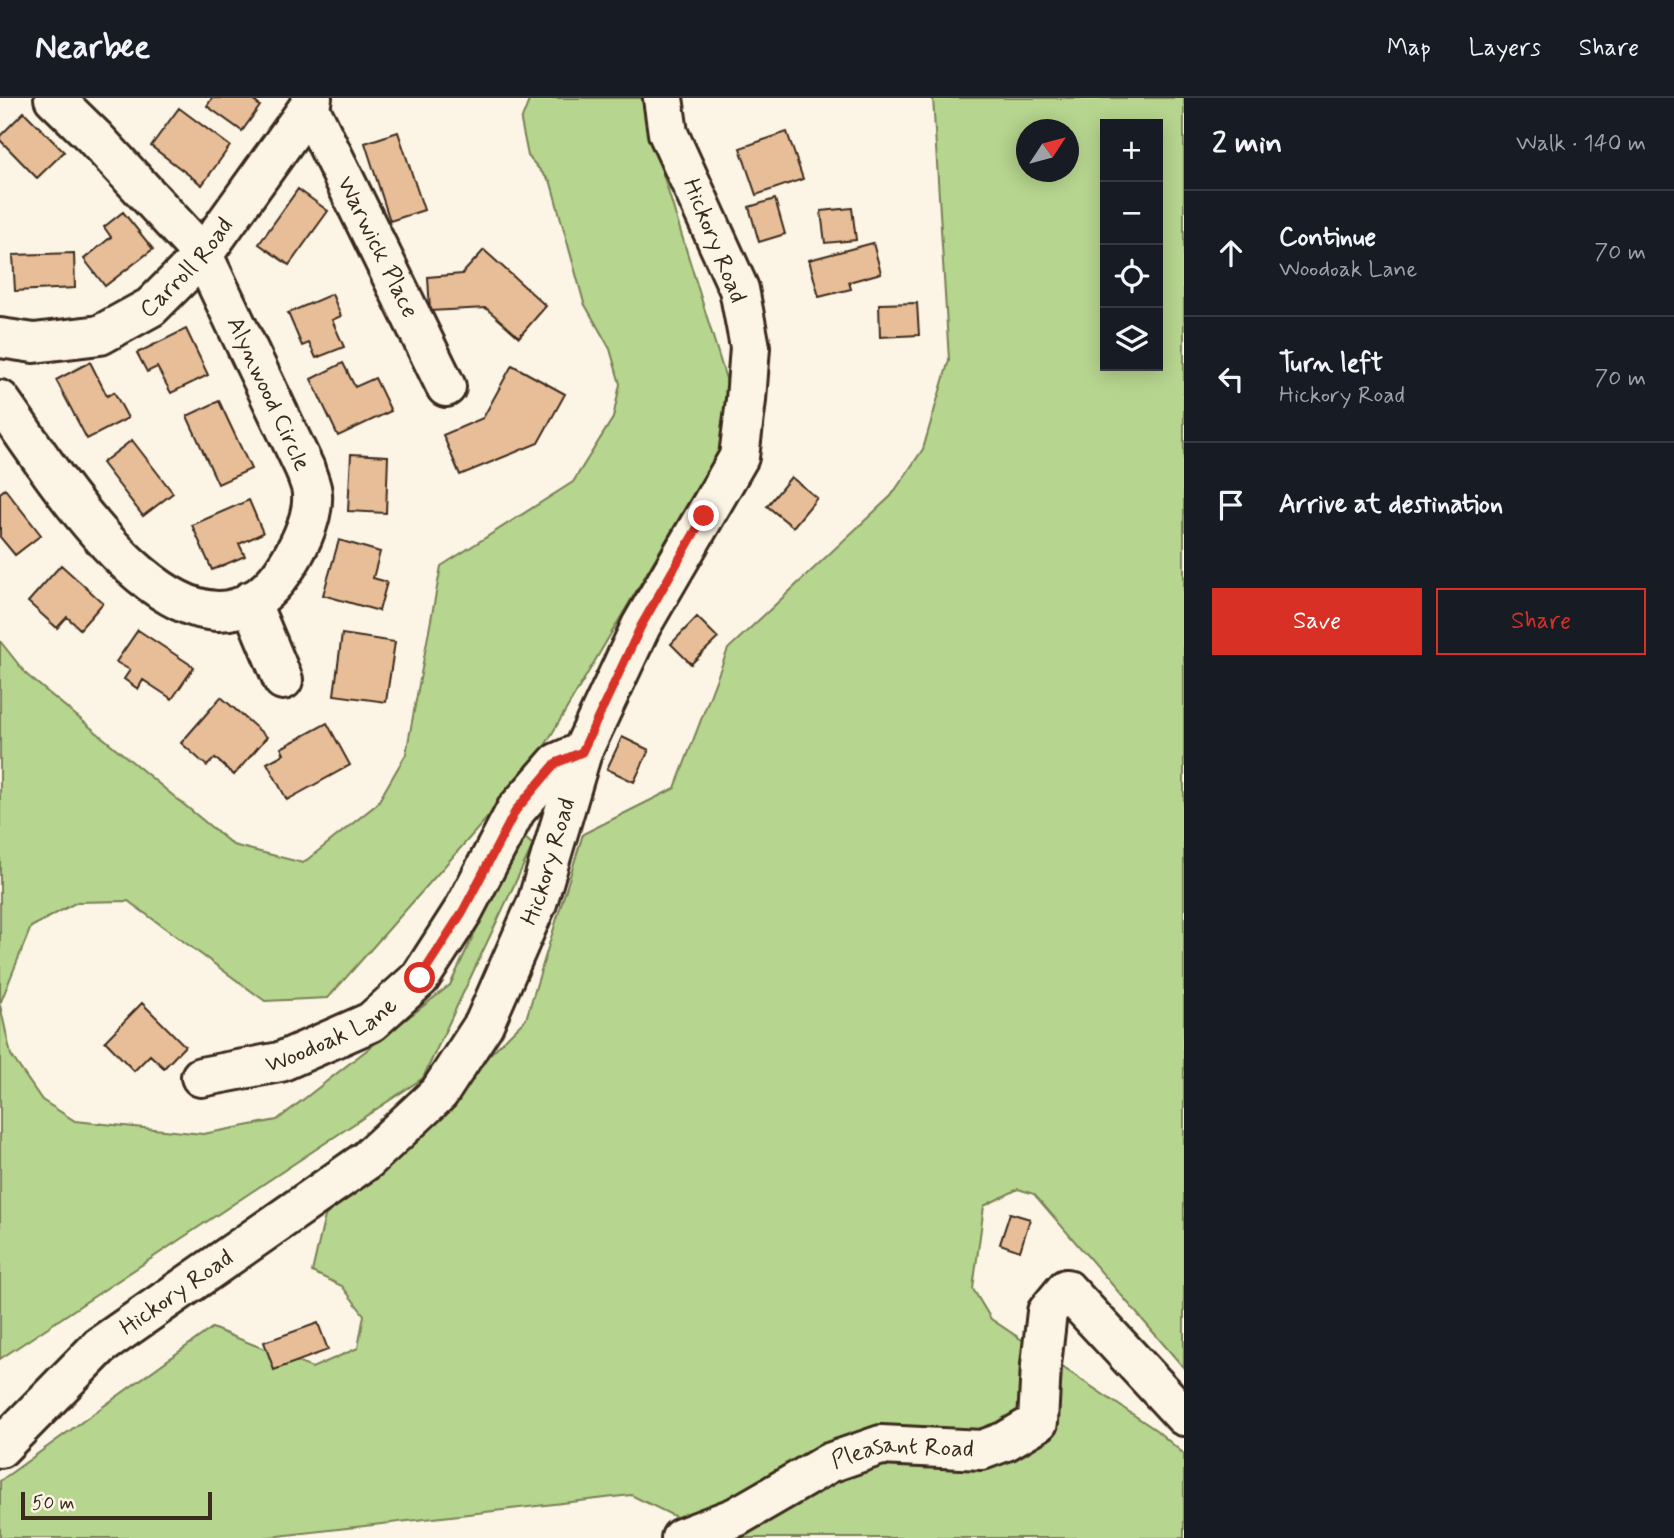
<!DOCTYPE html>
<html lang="en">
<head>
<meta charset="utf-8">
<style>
	body { margin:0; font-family:Mynerve,sans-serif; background:#20242c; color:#f1f3f6 }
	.controls { position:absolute; right:21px; top:21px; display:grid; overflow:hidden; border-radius:0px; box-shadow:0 4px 18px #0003 }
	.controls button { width:63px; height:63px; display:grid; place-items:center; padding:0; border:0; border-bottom:2px solid #363941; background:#171b24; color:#f1f3f6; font:35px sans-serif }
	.compass { position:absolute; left:1016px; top:21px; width:63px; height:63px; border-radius:50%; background:#171b24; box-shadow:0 4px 18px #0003; rotate:54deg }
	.scale { position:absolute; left:21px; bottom:18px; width:191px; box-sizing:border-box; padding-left:7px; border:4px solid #3b2a1e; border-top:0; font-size:19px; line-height:24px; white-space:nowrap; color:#3b2a1e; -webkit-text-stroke:5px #fcf5e5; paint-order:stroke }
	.stop { position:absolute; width:21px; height:21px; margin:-16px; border:5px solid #d93025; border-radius:50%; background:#fff }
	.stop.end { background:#d93025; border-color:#fff; box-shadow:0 2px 7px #0008 }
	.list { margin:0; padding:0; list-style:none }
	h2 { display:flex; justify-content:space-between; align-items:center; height:91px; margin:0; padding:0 28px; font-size:30px }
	h2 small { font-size:23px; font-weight:400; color:#9ea1a6 }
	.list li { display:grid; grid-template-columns:46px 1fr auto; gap:21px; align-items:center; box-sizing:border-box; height:126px; padding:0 28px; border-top:2px solid #363941 }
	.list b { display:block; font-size:26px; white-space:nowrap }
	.list p { margin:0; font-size:23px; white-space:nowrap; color:#9ea1a6 }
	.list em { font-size:23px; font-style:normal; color:#9ea1a6 }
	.actions { display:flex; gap:14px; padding:21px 28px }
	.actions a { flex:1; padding:16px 0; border:2px solid #d93025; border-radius:0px; text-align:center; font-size:24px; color:#d93025 }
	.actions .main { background:#d93025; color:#fff }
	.icon { flex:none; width:38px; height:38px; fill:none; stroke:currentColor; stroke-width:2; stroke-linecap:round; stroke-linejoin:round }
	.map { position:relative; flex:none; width:1184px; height:1440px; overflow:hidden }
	header { display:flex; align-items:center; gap:42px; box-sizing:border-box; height:98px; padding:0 35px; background:#171b24; border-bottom:2px solid #363941 }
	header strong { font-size:33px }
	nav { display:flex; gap:38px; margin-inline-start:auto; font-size:24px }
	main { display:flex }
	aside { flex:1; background:#171b24 }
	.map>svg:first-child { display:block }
	.green { fill:#b6d58e; stroke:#788056; stroke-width:2; fill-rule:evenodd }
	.building { fill:#e8be98; stroke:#3b2a1e; stroke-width:2 }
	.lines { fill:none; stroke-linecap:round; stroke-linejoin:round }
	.minor-casing { stroke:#3b2a1e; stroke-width:44 }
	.minor { stroke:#fcf5e5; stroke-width:38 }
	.route { stroke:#d93025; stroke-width:9 }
	.labels { text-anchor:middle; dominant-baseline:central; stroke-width:5; stroke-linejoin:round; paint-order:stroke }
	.street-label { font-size:24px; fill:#3b2a1e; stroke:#fcf5e5 }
</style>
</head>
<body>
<header>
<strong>Nearbee</strong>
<nav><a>Map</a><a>Layers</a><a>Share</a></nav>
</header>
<main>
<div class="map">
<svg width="1184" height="1440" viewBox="0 0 1184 1440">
	<rect width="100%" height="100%" fill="#fcf5e5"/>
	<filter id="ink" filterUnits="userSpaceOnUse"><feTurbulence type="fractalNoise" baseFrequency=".0143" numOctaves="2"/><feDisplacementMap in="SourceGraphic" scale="14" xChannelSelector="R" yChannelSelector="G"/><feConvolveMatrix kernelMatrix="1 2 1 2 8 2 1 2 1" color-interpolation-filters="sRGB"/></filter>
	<g filter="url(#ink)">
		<path class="green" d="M530,0H647L650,34L738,320L533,668L328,900L265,903L128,803L77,804L31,829L0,906V543L27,577L233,747L303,765L377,706L406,656L441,468L573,384L613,320L620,286L610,251L584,205L551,85L528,58L521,23Z
			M933,0H1184V1270L1034,1096L1018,1091L984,1108L973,1191L991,1221L1156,1332L1184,1356V1440H714L713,1437L631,1397L261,1440H0V1383L212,1230L312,1270L358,1250L364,1217L342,1188L312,1174L325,1118L526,921L583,736L675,690L728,551L891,398L923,351L949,262ZM1105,26H1158V268H1105ZM1026,32H1068V74H1026Z
			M521,736L533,747L423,980L0,1261V907L11,957L42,1002L75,1023L203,1036L277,1022L450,887Z"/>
		<path class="building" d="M212,0H258L255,4L260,8L242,33L207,8Z
			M179,10L230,48L202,87L151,48Z
			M24,14L64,54L37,80L0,42V38Z
			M398,34L424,112L390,123L365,45Z
			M787,34L803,81L756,97L740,50Z
			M298,91L328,113L289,167L259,146Z
			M775,101L785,136L759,144L749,109Z
			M852,110L856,142L825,145L821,113Z
			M123,114L153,151L105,188L84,161L111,139L104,129Z
			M873,145L881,175L849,184L851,191L819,199L809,162Z
			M484,152L546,208L519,239L486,210L430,213L428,179L462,176Z
			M74,155L75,190L15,193L13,157Z
			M332,196L341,218L332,222L344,249L316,260L309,245L302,248L288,215Z
			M917,205L919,237L880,239L879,206Z
			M186,231L208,277L171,295L157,269L147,274L137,255Z
			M90,264L107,298L114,294L128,320L87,341L56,282Z
			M343,265L355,289L375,280L391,313L338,338L311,281Z
			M512,267L565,296L538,345L460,377L443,337L483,320Z
			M219,303L251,371L218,386L187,318Z
			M132,342L173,395L143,418L102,365Z
			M351,356L388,358L386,415L348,413Z
			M791,379L817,400L793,429L767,408Z
			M5,391L41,437L15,457L0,439V395Z
			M249,402L263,435L239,446L245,458L212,472L192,427Z
			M339,442L380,454L373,480L387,484L379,513L323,497Z
			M61,467L103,505L80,531L67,519L57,530L28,504Z
			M697,519L718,540L691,566L671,546Z
			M138,532L194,569L172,601L143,582L138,591L124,581L130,572L116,564Z
			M342,536L395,544L386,604L334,597Z
			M221,599L267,639L234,677L215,660L207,668L181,645Z
			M327,625L350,667L287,702L267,665L284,656L281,650Z
			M622,639L649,652L634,684L607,671Z
			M142,905L185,948L164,970L150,957L134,973L105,943Z
			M1010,1115L1030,1121L1020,1153L1000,1146Z
			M318,1225L328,1252L274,1272L264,1244Z"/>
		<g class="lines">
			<g class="minor-casing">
				<g id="minor">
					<path id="s1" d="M309,9L446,289"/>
					<path id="s2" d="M0,240L34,245L100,237L151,209L203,157L309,9L312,0"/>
					<path d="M0,302C48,368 189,604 282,475C296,455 314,422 312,396C312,388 307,379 305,371L203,157L94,39L54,0"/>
					<path d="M250,503L283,582"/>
					<path id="s3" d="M201,979L280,964L371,924L420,880L463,813L516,712L557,665L582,654"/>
					<path id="s4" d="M0,1350L100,1248L367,1062L439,995L484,926L537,805L582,654L641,528L739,359L746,302L750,249L739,191L668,35L663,0"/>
					<path id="s5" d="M681,1440L736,1419L829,1365L881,1347L982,1352L1006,1343L1038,1324L1041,1267L1047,1214L1066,1191L1184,1318"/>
				</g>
			</g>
			<use href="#minor" class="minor"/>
		</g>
	</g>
	<g class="lines" filter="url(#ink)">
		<path class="route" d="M420,880L463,813L516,712L556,665L582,654L641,528L704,418"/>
	</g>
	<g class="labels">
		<g class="street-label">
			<text transform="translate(714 143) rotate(68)">Hickory Road</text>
			<text stroke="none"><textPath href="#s1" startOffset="156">Warwick Place</textPath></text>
			<text stroke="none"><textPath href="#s2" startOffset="212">Carroll Road</textPath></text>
			<text transform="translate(268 296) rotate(65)">Alynwood Circle</text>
			<text stroke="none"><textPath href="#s4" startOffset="824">Hickory Road</textPath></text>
			<text stroke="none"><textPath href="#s3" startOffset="138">Woodoak Lane</textPath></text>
			<text stroke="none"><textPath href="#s4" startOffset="236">Hickory Road</textPath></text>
			<text stroke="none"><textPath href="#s5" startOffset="242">Pleasant Road</textPath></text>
		</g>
	</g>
</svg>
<div class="controls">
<button>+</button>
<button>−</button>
<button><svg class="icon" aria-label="locate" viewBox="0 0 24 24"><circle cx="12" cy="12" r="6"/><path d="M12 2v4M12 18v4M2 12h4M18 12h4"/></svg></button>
<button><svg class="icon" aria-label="layers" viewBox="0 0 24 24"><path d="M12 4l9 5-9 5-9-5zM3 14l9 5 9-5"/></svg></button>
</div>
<svg class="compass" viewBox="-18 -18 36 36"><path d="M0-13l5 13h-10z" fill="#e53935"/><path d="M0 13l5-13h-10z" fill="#9ea1a6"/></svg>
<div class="scale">50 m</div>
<div class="stop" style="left:420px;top:880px"></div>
<div class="stop end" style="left:704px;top:418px"></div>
</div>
<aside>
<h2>2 min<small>Walk · 140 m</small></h2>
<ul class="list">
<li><svg class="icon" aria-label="ahead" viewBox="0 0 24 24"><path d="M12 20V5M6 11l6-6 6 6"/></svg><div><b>Continue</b><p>Woodoak Lane</p></div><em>70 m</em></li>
<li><svg class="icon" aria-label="left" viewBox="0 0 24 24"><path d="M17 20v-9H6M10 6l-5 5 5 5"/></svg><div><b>Turn left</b><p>Hickory Road</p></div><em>70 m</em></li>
<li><svg class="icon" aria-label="arrive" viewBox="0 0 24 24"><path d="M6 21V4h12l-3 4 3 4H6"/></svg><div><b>Arrive at destination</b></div></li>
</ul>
<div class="actions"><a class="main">Save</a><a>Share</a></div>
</aside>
</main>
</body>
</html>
